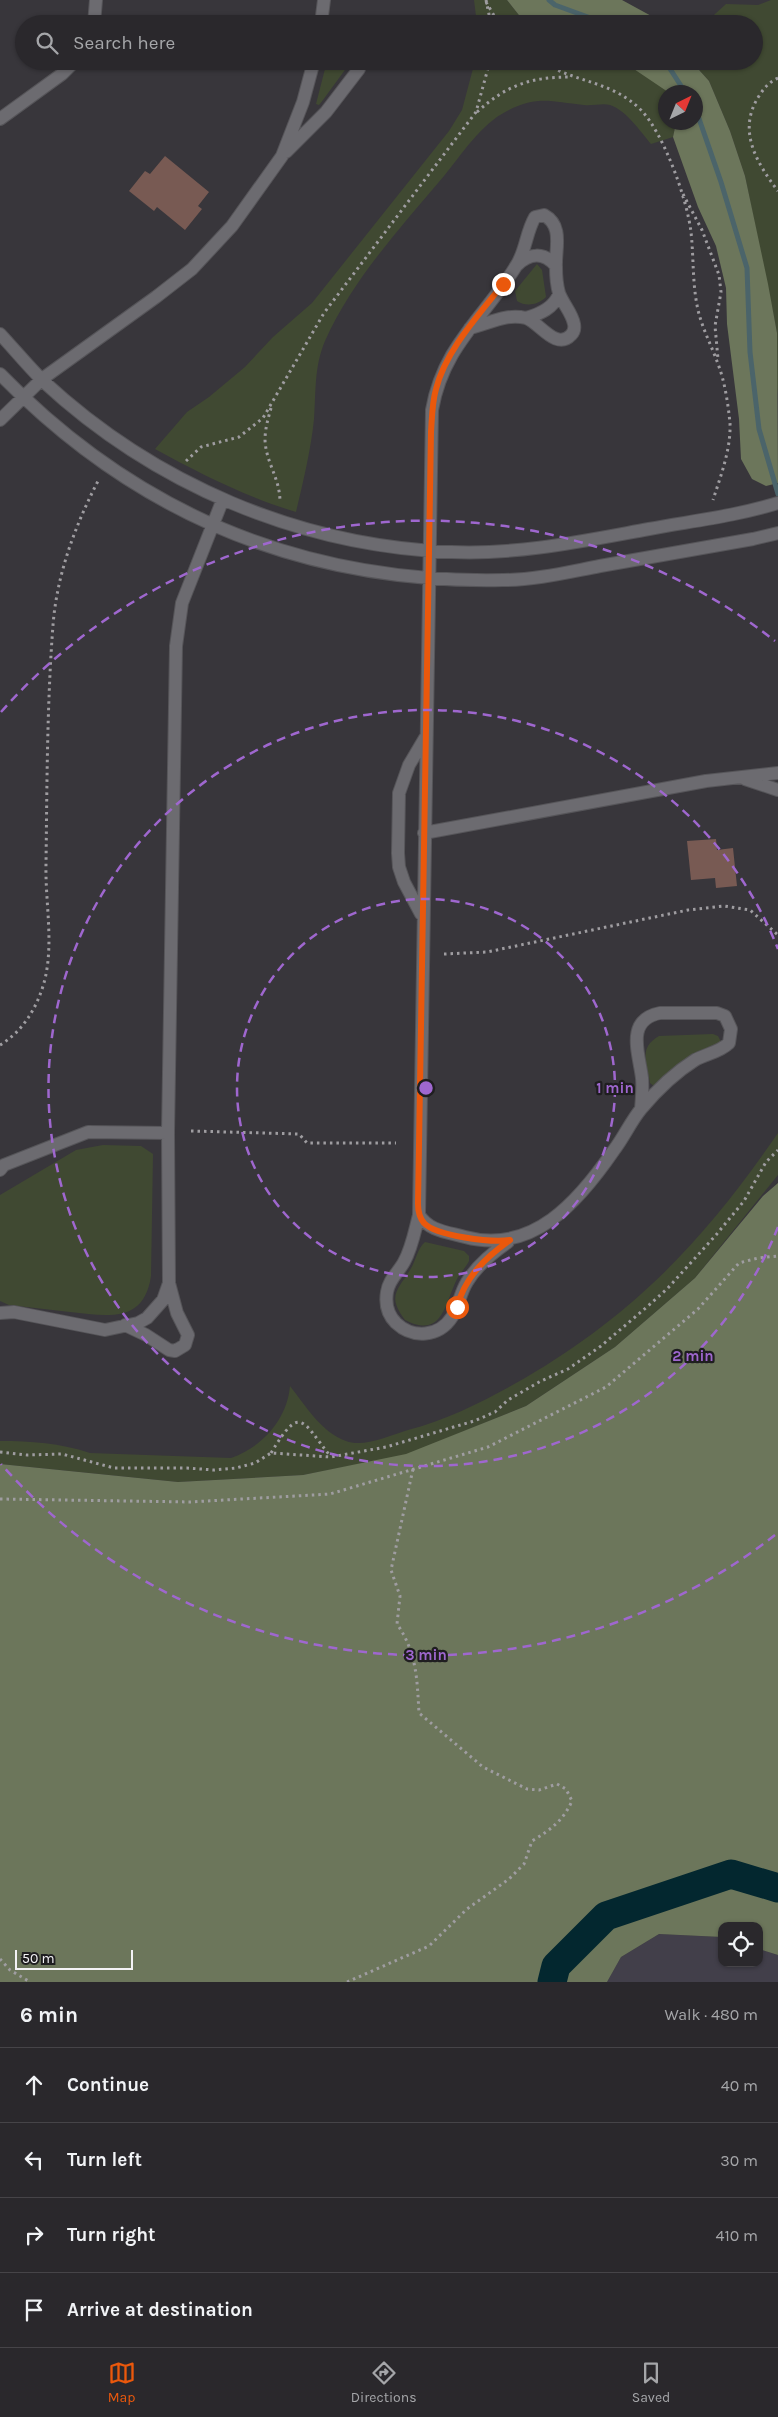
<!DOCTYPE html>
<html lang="en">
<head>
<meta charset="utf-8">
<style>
	body { margin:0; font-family:Karla,sans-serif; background:#323034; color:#f1f3f6 }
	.controls { position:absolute; right:15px; bottom:15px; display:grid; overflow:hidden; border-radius:10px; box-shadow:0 1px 4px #0004 }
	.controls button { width:45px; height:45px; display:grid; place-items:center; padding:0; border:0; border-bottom:1px solid #464448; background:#2a282c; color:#f1f3f6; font:25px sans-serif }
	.compass { position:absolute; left:658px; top:85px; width:45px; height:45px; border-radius:50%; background:#2a282c; box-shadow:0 1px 4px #0004; rotate:43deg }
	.scale { position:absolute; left:15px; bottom:12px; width:118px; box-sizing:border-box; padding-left:5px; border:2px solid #f3f2f5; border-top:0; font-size:14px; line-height:18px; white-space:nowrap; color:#f3f2f5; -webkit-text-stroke:4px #1f1e20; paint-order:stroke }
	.stop { position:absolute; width:15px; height:15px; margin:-11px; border:4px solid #ea580c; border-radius:50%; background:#fff }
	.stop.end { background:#ea580c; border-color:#fff; box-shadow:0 1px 5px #0008 }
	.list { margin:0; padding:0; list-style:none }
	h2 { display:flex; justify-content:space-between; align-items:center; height:65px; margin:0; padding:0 20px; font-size:21px }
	h2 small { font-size:16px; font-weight:400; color:#a5a6a9 }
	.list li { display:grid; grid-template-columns:32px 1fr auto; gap:15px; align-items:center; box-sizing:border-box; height:75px; padding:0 20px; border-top:1px solid #464448 }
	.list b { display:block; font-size:19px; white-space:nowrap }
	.list em { font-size:16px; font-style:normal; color:#a5a6a9 }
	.icon { flex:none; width:28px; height:28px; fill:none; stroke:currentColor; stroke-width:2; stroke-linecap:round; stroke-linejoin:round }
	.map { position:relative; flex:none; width:778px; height:1982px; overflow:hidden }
	.search { position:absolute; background:#2a282c; box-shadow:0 1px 4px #0004; left:15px; right:15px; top:15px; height:55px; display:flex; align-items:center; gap:12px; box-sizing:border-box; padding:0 18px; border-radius:28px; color:#a5a6a9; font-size:19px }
	.sheet { height:365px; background:#2a282c }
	nav { display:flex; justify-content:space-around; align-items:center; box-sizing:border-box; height:70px; border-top:1px solid #464448; background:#2a282c; font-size:14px; color:#a5a6a9 }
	nav a { display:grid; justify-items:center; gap:2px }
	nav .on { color:#ea580c }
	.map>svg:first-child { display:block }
	.built { fill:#423f4a }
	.green { fill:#404932 }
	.forest { fill:#6c765b }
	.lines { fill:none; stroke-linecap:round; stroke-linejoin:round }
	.stream { stroke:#4b646a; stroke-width:5 }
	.river { stroke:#03272f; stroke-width:29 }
	.building { fill:#785a53 }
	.street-casing { stroke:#565559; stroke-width:14 }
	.path { stroke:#9f9da1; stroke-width:3; stroke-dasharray:2.5 4; stroke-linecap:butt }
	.street { stroke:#6c6b70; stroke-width:12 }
	.route { stroke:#ea580c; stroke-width:6 }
	.ring { fill:none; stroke:#9f67cf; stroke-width:2.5; stroke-dasharray:9 6 }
	.centre { fill:#9f67cf; stroke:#1f1e20; stroke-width:2.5 }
	.ring-label { font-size:15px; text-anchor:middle; font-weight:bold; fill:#9f67cf; stroke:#1f1e20; stroke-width:4.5; stroke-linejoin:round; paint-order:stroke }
</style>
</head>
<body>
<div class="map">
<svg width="778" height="1982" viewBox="0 0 778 1982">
	<rect width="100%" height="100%" fill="#38363b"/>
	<path class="built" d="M659,1934L722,1937V1963H759V1949L778,1955V1982H607L621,1957Z"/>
	<path class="green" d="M474,0H507L526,24H477Z
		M771,0H778V395L776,380L777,333L745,176L730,131L709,81L691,61H754V24H704L726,4L758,5Z
		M327,61H350V63L323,100L319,105L316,104Z
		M475,61H622L667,90L666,122L676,123L673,137L651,144C640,131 627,111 610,105C603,103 592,106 584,105C551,102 539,95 507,111C481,124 462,154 444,176C401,227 352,280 325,341C314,367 316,392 314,419C311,450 303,482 296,512C246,497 201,474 155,449L187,412L209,397L245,367L273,337L312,303L449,131L462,110Z
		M537,264L542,270L546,297C538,305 526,307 517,301L515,291Z
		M713,1034L718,1036L722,1044L654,1086L650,1083C647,1063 638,1048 659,1036Z
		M778,1133V1175L695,1278L615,1347L526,1406L406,1455L303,1475L178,1482L0,1464V1441C31,1441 60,1443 90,1453L231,1458C262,1447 287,1420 290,1386C305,1405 322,1433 346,1441C364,1448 391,1435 408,1430C450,1419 488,1399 525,1378C636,1313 706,1238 778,1133Z
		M103,1145L141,1146L153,1154L151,1276C144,1324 107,1316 70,1312C50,1310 29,1307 9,1305L0,1301V1195L76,1150Z
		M425,1242L464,1251L469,1256V1261C466,1267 461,1272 458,1277C445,1301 444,1340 405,1320C387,1296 397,1291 410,1270C416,1261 417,1249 425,1242Z"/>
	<path class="forest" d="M507,0H622L666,24H526Z
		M622,61H691L709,81L730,131L745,176L768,284L777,333L778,483L766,486L752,479L741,459L739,419L727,324L726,288L716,246L698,207L673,137L676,123L696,122V92H668Z
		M778,1183V1955L759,1949V1926H722V1937L659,1934L621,1957L607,1982H0V1464L178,1482L303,1475L406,1454L526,1406L615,1347L695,1278L763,1196Z"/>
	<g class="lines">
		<path class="stream" d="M549,0L555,5L607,24
			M665,61L685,92
			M696,110L721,182L747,268L750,352L759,429L778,494"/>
		<path class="river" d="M552,1982L556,1966L606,1916L731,1874L778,1888"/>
	</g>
	<path class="building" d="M165,156L209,192L198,206L202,209L185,230L157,207L154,211L129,191L145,171L150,174Z
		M716,839L717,850L733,848L737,886L716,888L715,878L691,880L687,841Z"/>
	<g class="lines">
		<g class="street-casing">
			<path id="street" d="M94,24L96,0
				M321,24L324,0
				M0,119L62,74L75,61
				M286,152L326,112L359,69L360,61
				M517,265C530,253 543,252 555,265
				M526,318C540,314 554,308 559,294
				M470,328C489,324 505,313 526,318C539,322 556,351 571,335C574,332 575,329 574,324C572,313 563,304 559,293C557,286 556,275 556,267C555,249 564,226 544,215L535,217C526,232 526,251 516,266C484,318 443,346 432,410L419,1215C429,1231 447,1232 465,1237C533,1255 579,1201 614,1150C624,1137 631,1121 641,1109C656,1091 676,1072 695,1060C706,1054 720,1052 729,1043L731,1029L725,1016L717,1013H660C625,1020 639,1053 642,1078C643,1088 642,1098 641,1109
				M0,334C14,349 28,366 43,381C154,484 299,546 451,552C518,555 583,541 649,529C692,521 736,516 778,503
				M0,374C137,515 305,584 503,580C535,580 568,572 600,566C651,557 702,548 753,539L778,533
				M0,420L42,379L156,297L192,269L232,226L282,156L303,102L314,61
				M745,779L778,790
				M424,833L706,781L778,773
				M421,914L404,882L399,867L398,853L399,793L409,765L425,738
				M0,1170L4,1165L88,1132L168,1133
				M419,1215C415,1230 412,1248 404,1262C398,1273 389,1279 387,1292C385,1304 387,1314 396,1323C413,1339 439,1337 452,1317C459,1306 460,1293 467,1282C477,1265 492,1253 508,1242
				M0,1313L14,1312L105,1330L138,1323L147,1318L163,1300L169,1283L168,1133L176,646L182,603L223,499
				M125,1325L146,1335L169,1350L175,1351L185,1345L188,1335L177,1313L169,1283"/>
		</g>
		<path class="path" d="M486,0L491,24
			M486,2L499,24
			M541,61C574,83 611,80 641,110C664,134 687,199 691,232C694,260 692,287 699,314C704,332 712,347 718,364C725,382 728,404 730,423C731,449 721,475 713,500
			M778,78C769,82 764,88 759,96C737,130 756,162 778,191
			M477,112C507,85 530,77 571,77
			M683,194L702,230L719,275L721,292L715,326L718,359
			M271,408C268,419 265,429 265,440C266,463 280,478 280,502
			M186,461L201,447L239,437L263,418L324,313L476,112L490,61
			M444,954L487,952L688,910L724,906L750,910L778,935
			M0,1045C20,1033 33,1014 41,992C56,952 45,906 46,864C47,785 47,704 53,625C57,574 75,526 98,481
			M191,1131L299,1134L307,1143H396
			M0,1452L27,1455L62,1454L114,1468H187L214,1470L236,1468L255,1463L271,1453L331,1457L386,1447L474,1421L495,1412L508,1400L541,1381L568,1369L601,1346L648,1306L667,1289L716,1235L744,1201L766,1162L778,1150
			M271,1453C301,1403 302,1421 331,1457
			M0,1499L190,1502L330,1494L488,1447L606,1387L698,1309L739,1263L758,1258L778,1256
			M0,1959L10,1970L30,1982
			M347,1982L429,1946L467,1909L509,1879L524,1864L532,1841C550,1830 563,1821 572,1801L566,1789L557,1784L539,1790L527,1789L483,1767L419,1713C417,1679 417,1653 397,1624L400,1596L391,1570L413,1469"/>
		<use href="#street" class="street"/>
	</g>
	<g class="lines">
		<path class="route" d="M457,1307C465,1277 485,1258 510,1240C492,1243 436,1236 424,1223C419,1217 418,1211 418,1204L431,432C432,418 432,403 436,389C446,350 478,316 503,284"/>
	</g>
	<g class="ring">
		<circle cx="426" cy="1088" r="189"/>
		<path d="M778 1227A378 378 0 1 1 778 949"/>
		<path d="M775 1535A567 567 0 0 1 1 1464M1 712A567 567 0 0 1 775 641"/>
	</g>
	<circle cx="426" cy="1088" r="8" class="centre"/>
	<g class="ring-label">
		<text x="615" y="1093">1 min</text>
		<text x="693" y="1361">2 min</text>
		<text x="426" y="1660">3 min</text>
	</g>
</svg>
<div class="controls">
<button><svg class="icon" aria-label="locate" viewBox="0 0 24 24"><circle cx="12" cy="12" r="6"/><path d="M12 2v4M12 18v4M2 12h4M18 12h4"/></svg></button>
</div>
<svg class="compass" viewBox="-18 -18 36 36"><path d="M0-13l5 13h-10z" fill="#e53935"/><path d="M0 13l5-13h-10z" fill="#a5a6a9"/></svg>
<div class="scale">50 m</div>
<div class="stop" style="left:457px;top:1307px"></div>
<div class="stop end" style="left:503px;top:284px"></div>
<div class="search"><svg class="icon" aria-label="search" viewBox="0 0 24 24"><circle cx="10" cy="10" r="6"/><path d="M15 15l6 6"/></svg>Search here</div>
</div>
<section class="sheet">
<h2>6 min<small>Walk · 480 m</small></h2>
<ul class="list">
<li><svg class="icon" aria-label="ahead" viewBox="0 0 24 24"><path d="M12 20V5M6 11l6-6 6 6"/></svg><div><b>Continue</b></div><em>40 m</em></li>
<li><svg class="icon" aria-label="left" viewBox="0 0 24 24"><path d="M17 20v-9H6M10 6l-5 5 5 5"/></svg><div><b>Turn left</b></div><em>30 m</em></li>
<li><svg class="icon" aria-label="right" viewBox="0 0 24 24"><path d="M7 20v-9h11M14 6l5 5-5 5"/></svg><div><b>Turn right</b></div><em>410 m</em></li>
<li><svg class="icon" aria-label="arrive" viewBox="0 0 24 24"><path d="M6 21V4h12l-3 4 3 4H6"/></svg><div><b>Arrive at destination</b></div></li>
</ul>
</section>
<nav>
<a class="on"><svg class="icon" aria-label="map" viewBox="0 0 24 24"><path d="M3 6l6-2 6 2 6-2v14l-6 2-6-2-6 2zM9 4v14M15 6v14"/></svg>Map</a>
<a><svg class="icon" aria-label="directions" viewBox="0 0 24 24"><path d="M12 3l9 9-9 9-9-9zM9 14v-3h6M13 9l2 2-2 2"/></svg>Directions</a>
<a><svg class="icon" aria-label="saved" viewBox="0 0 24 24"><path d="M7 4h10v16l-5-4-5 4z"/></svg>Saved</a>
</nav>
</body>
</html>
